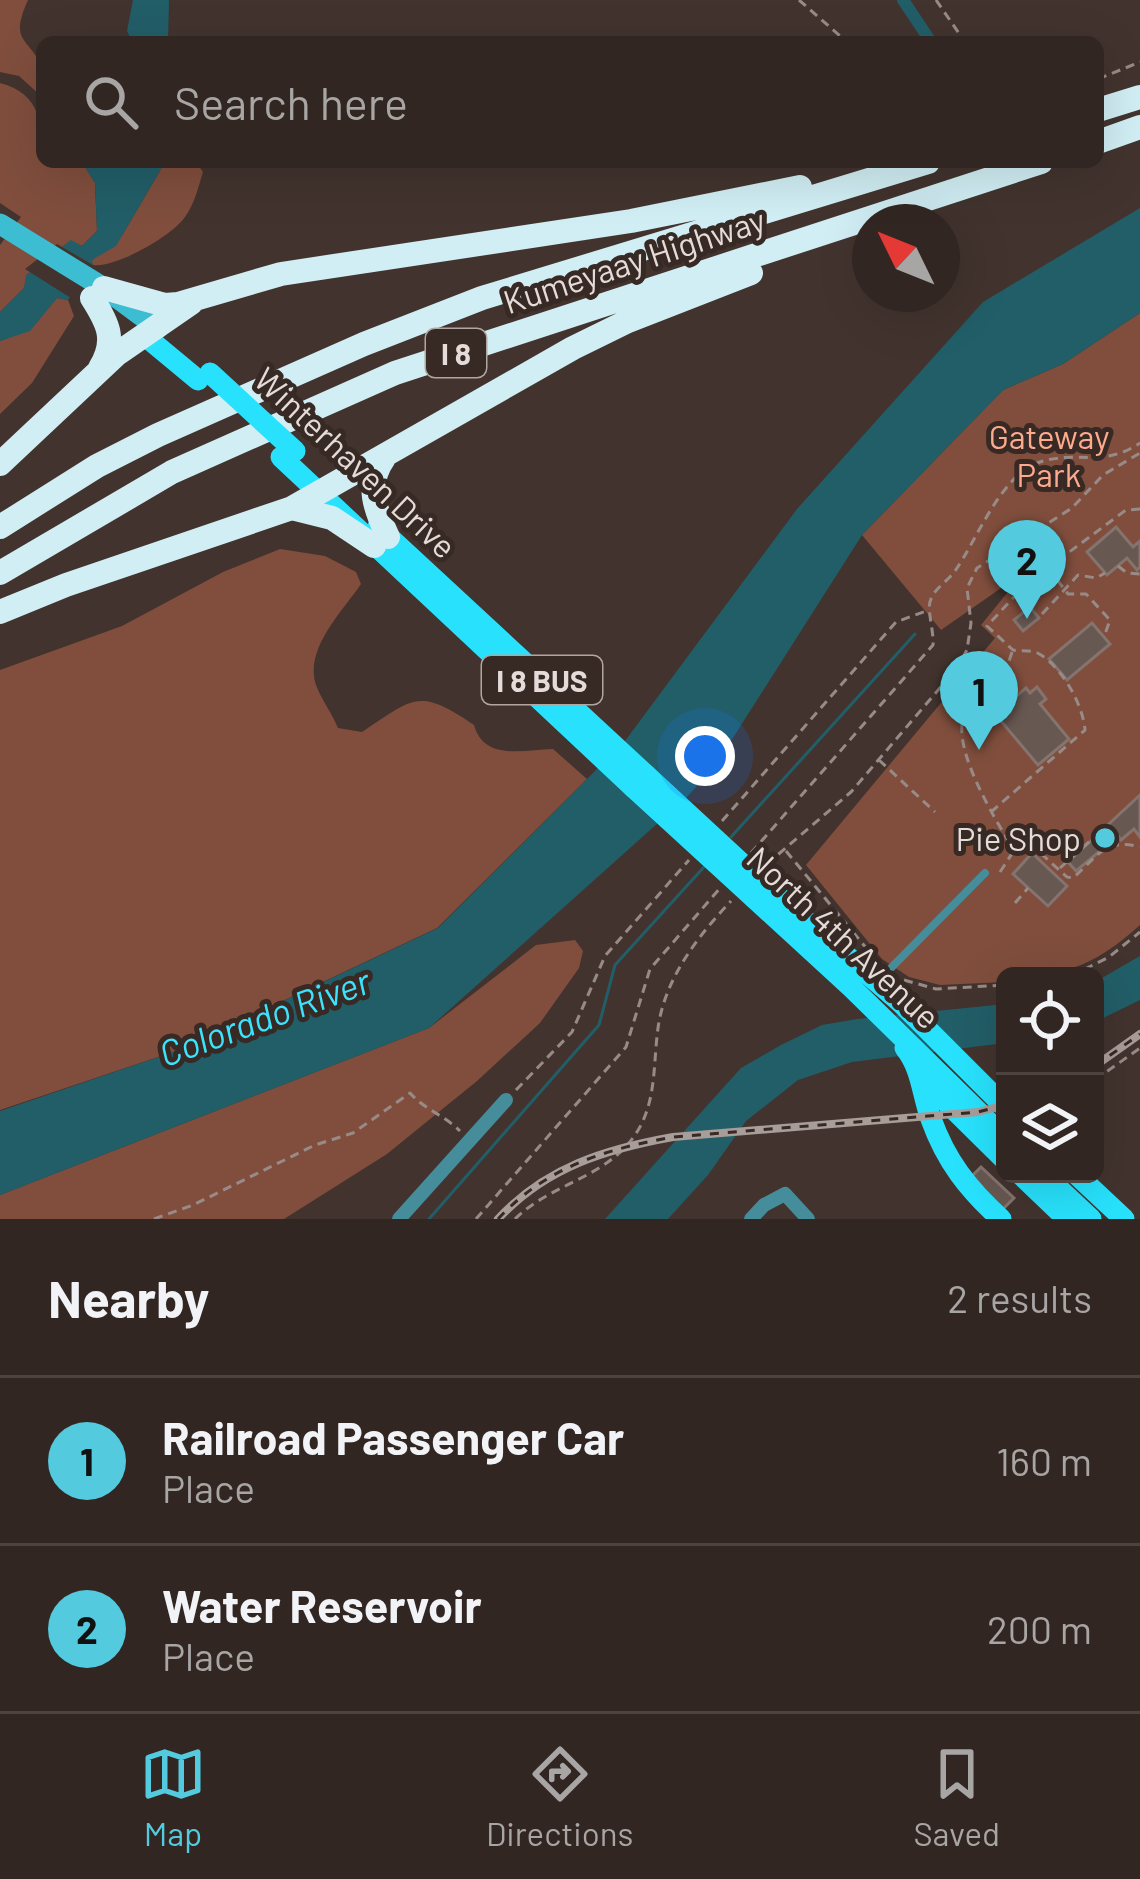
<!DOCTYPE html>
<html lang="en">
<head>
<meta charset="utf-8">
<style>
	body { margin:0; font-family:Barlow,sans-serif; background:#3a2e2a; color:#f1f3f6 }
	.controls { position:absolute; right:36px; bottom:36px; display:grid; overflow:hidden; border-radius:18px; box-shadow:0 12px 48px #0002 }
	.controls button { width:108px; height:108px; display:grid; place-items:center; padding:0; border:0; border-bottom:3px solid #4d4340; background:#322622; color:#f1f3f6; font:60px sans-serif }
	.compass { position:absolute; left:852px; top:204px; width:108px; height:108px; border-radius:50%; background:#322622; box-shadow:0 12px 48px #0002; rotate:313deg }
	.you { position:absolute; left:705px; top:756px; width:42px; height:42px; margin:-30px; border:9px solid #fff; border-radius:50%; background:#1a73e8; box-shadow:0 0 0 18px #1a73e833 }
	.badge { display:grid; place-items:center; width:78px; height:78px; border-radius:50%; background:#54cade; color:#111; font-size:39px; font-weight:700 }
	.pin { position:absolute; translate:-50% -99px; filter:drop-shadow(0 3px 6px #0008) }
	.pin::after { content:''; position:absolute; top:63px; width:42px; height:36px; background:inherit; clip-path:polygon(0 0,100% 0,50% 100%) }
	.list { margin:0; padding:0; list-style:none }
	h2 { display:flex; justify-content:space-between; align-items:center; height:156px; margin:0; padding:0 48px; font-size:51px }
	h2 small { font-size:39px; font-weight:400; color:#a8a5a5 }
	.list li { display:grid; grid-template-columns:78px 1fr auto; gap:36px; align-items:center; box-sizing:border-box; height:168px; padding:0 48px; border-top:3px solid #4d4340 }
	.list b { display:block; font-size:45px; white-space:nowrap }
	.list p { margin:0; font-size:39px; white-space:nowrap; color:#a8a5a5 }
	.list em { font-size:39px; font-style:normal; color:#a8a5a5 }
	.icon { flex:none; width:66px; height:66px; fill:none; stroke:currentColor; stroke-width:2; stroke-linecap:round; stroke-linejoin:round }
	.map { position:relative; flex:none; width:1140px; height:1219px; overflow:hidden }
	.search { position:absolute; background:#322622; box-shadow:0 12px 48px #0002; left:36px; right:36px; top:36px; height:132px; display:flex; align-items:center; gap:30px; box-sizing:border-box; padding:0 42px; border-radius:18px; color:#a8a5a5; font-size:45px }
	.sheet { height:492px; background:#322622 }
	nav { display:flex; justify-content:space-around; align-items:center; box-sizing:border-box; height:168px; border-top:3px solid #4d4340; background:#322622; font-size:33px; color:#a8a5a5 }
	nav a { display:grid; justify-items:center; gap:6px }
	nav .on { color:#54cade }
	.map>svg:first-child { display:block }
	.green { fill:#814e3d }
	.water { fill:#225e68 }
	.pier { fill:#42332e }
	.lines { fill:none; stroke-linecap:round; stroke-linejoin:round }
	.stream { stroke:#225e68; stroke-width:3 }
	.canal { stroke:#225e68; stroke-width:12 }
	.building { fill:#685852; stroke:#85736e; stroke-width:3 }
	.path { stroke:#988b87; stroke-width:3; stroke-dasharray:9 6; stroke-linecap:butt }
	.service { stroke:#458d9a; stroke-width:8 }
	.minor { stroke:#458d9a; stroke-width:14 }
	.secondary { stroke:#3dbdd2; stroke-width:21 }
	.primary { stroke:#28e2fd; stroke-width:21 }
	.motorway { stroke:#d0eef4; stroke-width:24 }
	.rail-casing { stroke:#a99d99; stroke-width:8 }
	.rail { stroke:#372924; stroke-width:3; stroke-dasharray:9; stroke-linecap:butt }
	.primary-bridge { stroke:#28e2fd; stroke-width:21 }
	.poi-dot { fill:#54cade; stroke:#372924; stroke-width:4.5 }
	.labels { text-anchor:middle; dominant-baseline:central; stroke-width:10; stroke-linejoin:round; paint-order:stroke }
	.shield { fill:#372924; stroke:#b1a6a2; stroke-width:3 }
	.shield-label { font-size:30px; font-weight:bold; fill:#e5dbd8 }
	.street-label { font-size:33px; fill:#e5dbd8; stroke:#372924 }
	.park-label { font-size:33px; fill:#feaa8e; stroke:#372924 }
	.poi-label { font-size:33px; fill:#e5dbd8; stroke:#372924; text-anchor:end }
	.water-label { font-size:36px; font-style:italic; fill:#3ce3fd; stroke:#372924 }
</style>
</head>
<body>
<div class="map">
<svg width="1140" height="1219" viewBox="0 0 1140 1219">
	<rect width="100%" height="100%" fill="#42332e"/>
	<path class="green" d="M0,0H28C9,42 28,37 41,65C44,73 42,88 42,97L19,76L0,72Z
		M0,83C42,94 42,125 42,162H82L95,183L97,231L82,246L70,241L27,275L24,288L0,312V245L21,217L0,203Z
		M165,162H196L203,172C198,188 195,203 185,217C172,236 116,268 93,265L91,261L123,234Z
		M57,298L68,300L74,316L32,383L0,414V341L30,330Z
		M1140,313V925C1094,966 1067,976 1005,976V982L940,985L909,977L882,959L806,865L995,638L981,625L1024,572L941,630L862,535L1003,390L1063,364Z
		M280,549L325,556L356,572L361,584C342,612 304,649 316,685C321,699 332,713 338,728L362,732C414,698 418,687 474,725C484,761 523,750 553,749L587,779L437,928L179,1050L0,1110V670L122,626L223,572Z
		M575,940L583,951L579,968L540,1023L477,1081L387,1154L284,1219H0V1195L429,1028L536,945Z"/>
	<path class="water" d="M133,0H169L168,42H132L127,31Z
		M82,162H165L116,246L92,260L93,265L68,300L57,298L30,331L0,341V312L24,288L26,275L71,240L82,246L97,231L95,183Z
		M1140,208V313L1063,364L1003,390L862,535L715,766L687,797L429,1028L0,1195V1111L179,1050L438,928L625,741L797,509L983,302Z
		M1140,956V1000L1095,1022V982Z
		M1005,1004V1043L852,1062L798,1080L746,1121L708,1175L668,1219H605L741,1068L781,1045L822,1025L857,1019Z"/>
	<path class="pier" d="M57,244L98,268L74,300L25,269Z"/>
	<g class="lines">
		<path class="stream" d="M731,837L915,634
			M429,1219L599,1025L615,965L704,867"/>
		<path class="canal" d="M903,0L931,42"/>
	</g>
	<path class="building" d="M1116,527L1133,547L1140,541V567L1137,570L1127,558L1107,575L1087,552Z
		M1030,607L1039,618L1023,631L1014,620Z
		M1092,623L1110,644L1067,680L1049,659Z
		M1037,687L1046,699L1040,704L1069,739L1038,765L995,714L1026,688L1030,693Z
		M1140,795V837L1134,829L1121,840L1118,836L1076,871L1068,862Z
		M1032,853L1067,886L1048,906L1013,874Z
		M981,1167L1014,1198L1003,1209L970,1178Z"/>
	<g class="lines">
		<path class="path" d="M799,0L847,42
			M936,0L965,42
			M1098,79L1140,62
			M1118,566L1127,573L1140,574
			M1048,568L1068,594H1086L1110,620L1104,637
			M1042,614L1078,575L1096,578L1105,573
			M1012,652C1001,689 990,683 968,709C944,738 996,820 1012,847L1036,849L1067,877L1073,878C1099,855 1105,838 1140,847
			M879,760L935,812
			M991,812L1085,730C1083,705 1063,669 1041,655C1033,649 1022,652 1013,650L987,626L1026,584L1126,510L1140,509
			M722,821L896,622L926,611
			M786,851L872,955
			M751,853L933,645C934,629 926,609 931,599C935,588 948,581 955,571C977,540 1001,474 1040,462C1077,450 1103,468 1140,443
			M767,864L851,792L957,668L967,650L971,623L967,588L977,568L1072,508L1103,475L1140,453
			M1060,868L1108,825
			M1000,872L1015,849
			M1015,903L1028,888
			M1071,976L1109,957L1140,932
			M904,980L936,989L1005,985
			M1095,1080L1140,1048
			M516,1090L572,1032L605,956L689,860
			M154,1219L193,1205L315,1145L353,1133L410,1093C425,1110 444,1115 460,1131
			M476,1219L626,1047L650,969L721,887
			M515,1219C550,1184 606,1178 635,1135C657,1103 653,1064 658,1028C665,978 698,936 731,901"/>
		<path class="service" d="M880,979L985,873"/>
		<path class="minor" d="M399,1219L506,1100
			M751,1219L764,1205L785,1194L808,1219"/>
		<path class="secondary" d="M0,224L104,288L158,328"/>
		<path class="primary" d="M145,336L198,380
			M281,457L634,788
			M378,527L646,775
			M766,886L900,1002L1005,1107
			M754,898L851,987L1005,1138
			M905,1048C922,1069 922,1095 931,1119C946,1161 968,1189 1001,1219
			M921,1077L1005,1160
			M1020,1174L1067,1219
			M1043,1174L1091,1219
			M1076,1174L1124,1219"/>
		<path class="motorway" d="M1098,110L1140,97
			M1098,142L1140,127
			M104,288L165,305L178,304L281,274L631,221L800,187
			M92,298C108,323 117,340 100,368
			M384,458C365,485 375,509 388,537
			M0,464L117,354L191,303
			M292,508L573,348L628,321L751,273
			M0,527L97,466L158,435L364,344L482,298L928,162
			M0,573L172,472L395,373L1041,162
			M0,612L66,585L292,508L332,518L374,546"/>
		<g class="rail-casing">
			<path id="rail" d="M1095,1066L1140,1034
				M498,1219C546,1167 606,1149 673,1137L978,1112L1005,1105"/>
		</g>
		<use href="#rail" class="rail"/>
		<path class="primary-bridge" d="M210,373L295,451
			M646,775L766,886
			M634,788L754,898"/>
	</g>
	<circle class="poi-dot" cx="1105" cy="838" r="12"/>
	<g class="labels">
		<g class="shield">
			<rect x="426" y="329" width="60" height="48" rx="9"/>
			<rect x="482" y="656" width="120" height="48" rx="9"/>
		</g>
		<g class="shield-label">
			<text x="456" y="353">I 8</text>
			<text x="542" y="680">I 8 BUS</text>
		</g>
		<g class="street-label">
			<text transform="translate(634 260) rotate(-18)">Kumeyaay Highway</text>
			<text transform="translate(356 462) rotate(43)">Winterhaven Drive</text>
			<text transform="translate(844 937) rotate(43)">North 4th Avenue</text>
		</g>
		<g class="park-label">
			<text x="1049" y="436">Gateway<tspan x="1049" dy="38">Park</tspan></text>
		</g>
		<g class="poi-label">
			<text x="1081" y="838">Pie Shop</text>
		</g>
		<g class="water-label">
			<text transform="translate(264 1016) rotate(-20)">Colorado River</text>
		</g>
	</g>
</svg>
<div class="controls">
<button><svg class="icon" aria-label="locate" viewBox="0 0 24 24"><circle cx="12" cy="12" r="6"/><path d="M12 2v4M12 18v4M2 12h4M18 12h4"/></svg></button>
<button><svg class="icon" aria-label="layers" viewBox="0 0 24 24"><path d="M12 4l9 5-9 5-9-5zM3 14l9 5 9-5"/></svg></button>
</div>
<svg class="compass" viewBox="-18 -18 36 36"><path d="M0-13l5 13h-10z" fill="#e53935"/><path d="M0 13l5-13h-10z" fill="#a8a5a5"/></svg>
<div class="you"></div>
<div class="pin badge" style="left:979px;top:750px">1</div>
<div class="pin badge" style="left:1027px;top:619px">2</div>
<div class="search"><svg class="icon" aria-label="search" viewBox="0 0 24 24"><circle cx="10" cy="10" r="6"/><path d="M15 15l6 6"/></svg>Search here</div>
</div>
<section class="sheet">
<h2>Nearby<small>2 results</small></h2>
<ul class="list">
<li><span class="badge">1</span><div><b>Railroad Passenger Car</b><p>Place</p></div><em>160 m</em></li>
<li><span class="badge">2</span><div><b>Water Reservoir</b><p>Place</p></div><em>200 m</em></li>
</ul>
</section>
<nav>
<a class="on"><svg class="icon" aria-label="map" viewBox="0 0 24 24"><path d="M3 6l6-2 6 2 6-2v14l-6 2-6-2-6 2zM9 4v14M15 6v14"/></svg>Map</a>
<a><svg class="icon" aria-label="directions" viewBox="0 0 24 24"><path d="M12 3l9 9-9 9-9-9zM9 14v-3h6M13 9l2 2-2 2"/></svg>Directions</a>
<a><svg class="icon" aria-label="saved" viewBox="0 0 24 24"><path d="M7 4h10v16l-5-4-5 4z"/></svg>Saved</a>
</nav>
</body>
</html>
